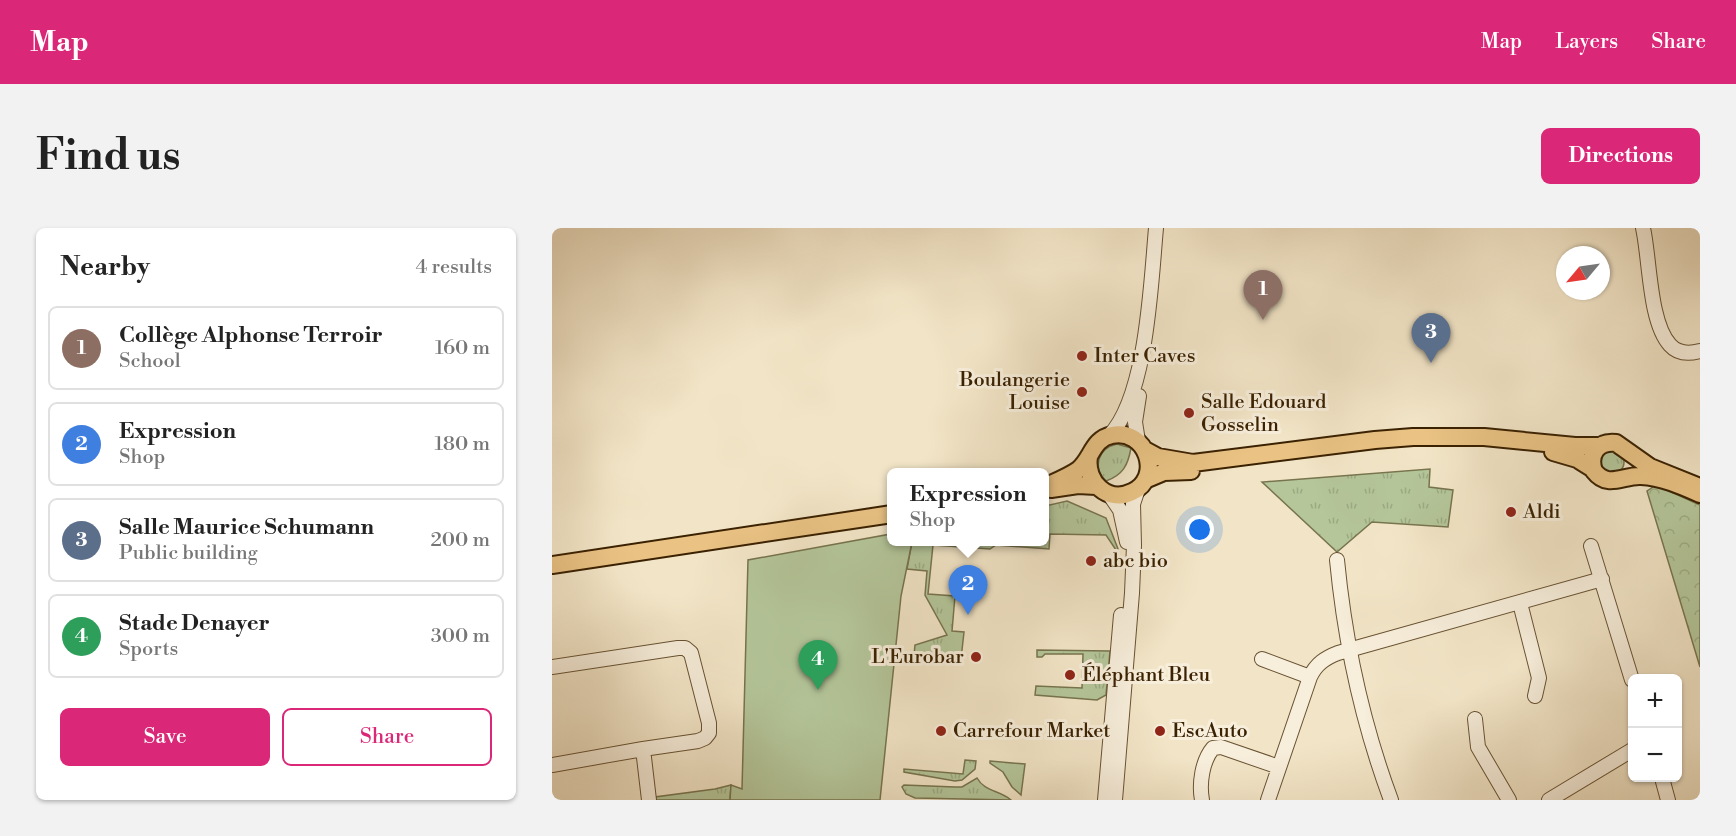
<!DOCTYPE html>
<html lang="en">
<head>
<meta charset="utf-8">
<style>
	body { margin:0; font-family:"Libre Bodoni",serif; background:#f2f2f2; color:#222 }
	.controls { position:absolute; right:18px; bottom:18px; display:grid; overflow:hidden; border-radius:9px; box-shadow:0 2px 4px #0004 }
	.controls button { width:54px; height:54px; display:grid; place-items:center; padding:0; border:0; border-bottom:2px solid #e0e0e0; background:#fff; color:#222; font:30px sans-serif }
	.compass { position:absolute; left:1004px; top:18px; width:54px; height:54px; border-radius:50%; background:#fff; box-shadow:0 2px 4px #0004; rotate:241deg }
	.you { position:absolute; left:648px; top:302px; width:21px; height:21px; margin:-15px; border:4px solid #fff; border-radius:50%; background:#1a73e8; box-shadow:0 0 0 9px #1a73e833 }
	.badge { display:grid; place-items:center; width:39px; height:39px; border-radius:50%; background:#db2777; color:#fff; font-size:20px; font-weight:700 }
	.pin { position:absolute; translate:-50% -50px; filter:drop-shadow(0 2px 3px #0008) }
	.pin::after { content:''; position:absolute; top:32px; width:21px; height:18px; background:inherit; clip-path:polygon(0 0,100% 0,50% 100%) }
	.popup { position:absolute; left:335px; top:240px; width:162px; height:78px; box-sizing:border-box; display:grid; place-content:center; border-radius:9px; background:#fff; filter:drop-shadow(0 2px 4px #0005); font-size:20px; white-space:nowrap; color:#767676 }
	.popup b { font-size:22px; color:#222 }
	.popup::after { content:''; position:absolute; left:50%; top:100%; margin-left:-12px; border:12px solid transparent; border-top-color:#fff }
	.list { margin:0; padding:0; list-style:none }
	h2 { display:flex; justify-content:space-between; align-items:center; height:78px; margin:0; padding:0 24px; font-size:26px }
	h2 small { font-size:20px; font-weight:400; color:#767676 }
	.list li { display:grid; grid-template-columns:39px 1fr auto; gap:18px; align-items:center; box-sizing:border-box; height:84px; margin:0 12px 12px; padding:0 12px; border:2px solid #e0e0e0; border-radius:9px }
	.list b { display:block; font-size:22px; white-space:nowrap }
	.list p { margin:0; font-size:20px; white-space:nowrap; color:#767676 }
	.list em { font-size:20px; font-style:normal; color:#767676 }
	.actions { display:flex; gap:12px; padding:18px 24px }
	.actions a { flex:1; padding:14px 0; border:2px solid #db2777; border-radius:9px; text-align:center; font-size:21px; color:#db2777 }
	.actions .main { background:#db2777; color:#fff }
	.map { position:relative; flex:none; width:1148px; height:572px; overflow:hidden; border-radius:9px }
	header { display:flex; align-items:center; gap:36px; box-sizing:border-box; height:84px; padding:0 30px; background:#db2777; color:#fff }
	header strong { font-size:28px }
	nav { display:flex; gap:33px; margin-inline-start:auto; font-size:21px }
	.intro { display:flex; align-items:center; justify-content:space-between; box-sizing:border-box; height:144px; padding:0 36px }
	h1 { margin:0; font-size:42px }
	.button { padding:15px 27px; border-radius:9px; background:#db2777; color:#fff; font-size:21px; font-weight:700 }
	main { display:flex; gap:36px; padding:0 36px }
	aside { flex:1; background:#fff; border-radius:9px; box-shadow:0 2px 4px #0004 }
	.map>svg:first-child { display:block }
	.grass { fill:url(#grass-tufts); stroke:#77744e; stroke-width:1.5 }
	.forest { fill:url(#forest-crowns); stroke:#77744e; stroke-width:1.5 }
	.pitch { fill:#b4c69a; stroke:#77744e; stroke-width:1.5 }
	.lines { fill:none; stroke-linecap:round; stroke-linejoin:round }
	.minor-casing { stroke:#685232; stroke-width:16 }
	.major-casing { stroke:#3a2101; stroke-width:20 }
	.minor { stroke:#f7eedb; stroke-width:14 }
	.major { stroke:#e9c284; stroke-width:16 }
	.poi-dot { fill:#8f2418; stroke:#f7eedb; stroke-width:2 }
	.labels { text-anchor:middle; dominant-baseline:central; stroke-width:6; stroke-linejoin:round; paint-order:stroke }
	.poi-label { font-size:20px; fill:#3a2101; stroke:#f7eedb; text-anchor:start }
</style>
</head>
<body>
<header>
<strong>Map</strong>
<nav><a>Map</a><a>Layers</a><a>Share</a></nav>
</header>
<div class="intro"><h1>Find us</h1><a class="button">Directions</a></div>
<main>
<aside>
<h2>Nearby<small>4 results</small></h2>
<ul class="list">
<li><span class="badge" style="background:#8d6e63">1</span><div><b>Collège Alphonse Terroir</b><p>School</p></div><em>160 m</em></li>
<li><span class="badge" style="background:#3f7fe0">2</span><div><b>Expression</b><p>Shop</p></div><em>180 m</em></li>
<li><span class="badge" style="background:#5c6f8a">3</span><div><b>Salle Maurice Schumann</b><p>Public building</p></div><em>200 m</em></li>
<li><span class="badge" style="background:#2e9e5b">4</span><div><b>Stade Denayer</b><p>Sports</p></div><em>300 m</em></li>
</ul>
<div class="actions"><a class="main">Save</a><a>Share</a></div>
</aside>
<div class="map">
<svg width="1148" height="572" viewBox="0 0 1148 572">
	<defs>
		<pattern id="grass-tufts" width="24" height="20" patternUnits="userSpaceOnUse" patternTransform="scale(1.5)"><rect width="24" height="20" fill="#b4c69a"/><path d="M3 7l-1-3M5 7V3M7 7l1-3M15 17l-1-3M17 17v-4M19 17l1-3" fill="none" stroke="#9caa83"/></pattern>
		<pattern id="forest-crowns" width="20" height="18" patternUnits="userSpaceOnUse" patternTransform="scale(1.5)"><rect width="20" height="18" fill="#b4c69a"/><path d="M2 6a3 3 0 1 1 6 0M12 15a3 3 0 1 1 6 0" fill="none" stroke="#9caa83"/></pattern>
	</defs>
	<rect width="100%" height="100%" fill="#f2e5c7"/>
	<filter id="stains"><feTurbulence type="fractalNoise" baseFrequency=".00333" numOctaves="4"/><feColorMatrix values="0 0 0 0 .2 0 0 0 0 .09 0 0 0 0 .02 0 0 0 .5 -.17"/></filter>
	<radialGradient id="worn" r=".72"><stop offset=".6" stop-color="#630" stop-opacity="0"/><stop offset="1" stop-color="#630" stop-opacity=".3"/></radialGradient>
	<path class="grass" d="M565,216L579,220C576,237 571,247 554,253C540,240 546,220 565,216Z
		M1048 234a12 12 0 1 1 24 0a12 12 0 1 1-24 0Z
		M878,241L877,259L901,262L896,299L820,294L785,324L710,254Z
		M515,273L554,290L566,321V325L554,307L498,306L497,321L444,317L438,321L381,317L376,366L403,368L400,403L412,404L409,431L362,427L363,417L395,407L373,367L375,343L355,341L360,314H492L493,278Z
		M485,422L558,423L554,467L545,472L483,467L484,458L530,460L531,426H493L490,429H485Z
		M413,532L424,533L423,541L410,552L403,553L352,544V541L411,546Z
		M438,533L473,536L469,567L460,559L451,544L438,535Z
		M425,550C433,564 447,562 459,572L363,570L354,566L350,559L352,557L403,559H410Z
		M179,557L178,572H103V569L163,561Z"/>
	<path class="forest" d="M1104,257L1148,277V439L1095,263Z"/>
	<path class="pitch" d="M339,306L340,314H360L349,368L328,572H178L179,557L190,561L196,332Z"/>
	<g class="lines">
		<g class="minor-casing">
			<path id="minor" d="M1091,0C1098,31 1097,94 1118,117C1126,126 1137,126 1148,123
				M557,208C595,169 599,54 604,0
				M586,213L583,194L587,168
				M557,266L568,282L575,314
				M1039,318L1080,452
				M785,332C793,415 810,494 839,572
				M968,375L987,450L983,468
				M710,431L758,449
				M0,439L126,420H133L139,425L157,495V505L153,510L146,513L91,521L97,572
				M923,491L926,519L957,572
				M0,537L91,521
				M1110,550L1116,572
				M553,572L569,387
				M563,572L580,365L582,317L581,276L586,261
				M650,572C647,556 650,533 661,520L669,519L727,539
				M716,572L758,449C764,436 773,430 786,425L1050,351
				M997,572L1080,522"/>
		</g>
		<g class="major-casing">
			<path id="major" d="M593,222L606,229L641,235L823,212L861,209H932L1023,218H1048
				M1001,224L1025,231L1041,241
				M593,252L612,244L639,243
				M492,259C503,254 516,249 526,242C540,231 540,211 560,207C594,200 612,249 580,264C556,276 533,254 537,229
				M1148,259L1098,239L1064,215C1046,213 1036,226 1042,243C1056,261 1071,247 1089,248C1110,249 1130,258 1148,266
				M499,261L526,257L544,258
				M0,337L340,286"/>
		</g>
		<use href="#minor" class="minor"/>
		<use href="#major" class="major"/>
	</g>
	<g class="poi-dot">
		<circle cx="530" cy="128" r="6"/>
		<circle cx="530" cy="164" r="6"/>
		<circle cx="637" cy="185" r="6"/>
		<circle cx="959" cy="284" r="6"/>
		<circle cx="539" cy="333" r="6"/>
		<circle cx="424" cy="429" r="6"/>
		<circle cx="518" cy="447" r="6"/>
		<circle cx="389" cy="503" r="6"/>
		<circle cx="608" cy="503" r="6"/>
	</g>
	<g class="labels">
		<g class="poi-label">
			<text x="542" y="128">Inter Caves</text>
			<text x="518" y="152" text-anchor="end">Boulangerie<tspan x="518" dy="23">Louise</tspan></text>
			<text x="649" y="174">Salle Edouard<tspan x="649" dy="23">Gosselin</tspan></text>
			<text x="971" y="284">Aldi</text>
			<text x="551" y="333">abc bio</text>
			<text x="412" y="429" text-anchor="end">L'Eurobar</text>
			<text x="530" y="447">Éléphant Bleu</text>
			<text x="401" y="503">Carrefour Market</text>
			<text x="620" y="503">EscAuto</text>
		</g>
	</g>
	<rect width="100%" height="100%" filter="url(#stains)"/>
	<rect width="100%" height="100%" fill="url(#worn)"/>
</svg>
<div class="controls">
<button>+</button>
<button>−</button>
</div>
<svg class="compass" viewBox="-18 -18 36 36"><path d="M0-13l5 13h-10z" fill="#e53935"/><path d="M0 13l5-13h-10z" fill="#767676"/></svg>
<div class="you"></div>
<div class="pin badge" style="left:711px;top:92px;background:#8d6e63">1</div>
<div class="pin badge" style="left:416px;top:387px;background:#3f7fe0">2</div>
<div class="popup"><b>Expression</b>Shop</div>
<div class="pin badge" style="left:879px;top:135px;background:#5c6f8a">3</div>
<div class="pin badge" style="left:266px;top:462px;background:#2e9e5b">4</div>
</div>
</main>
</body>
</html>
